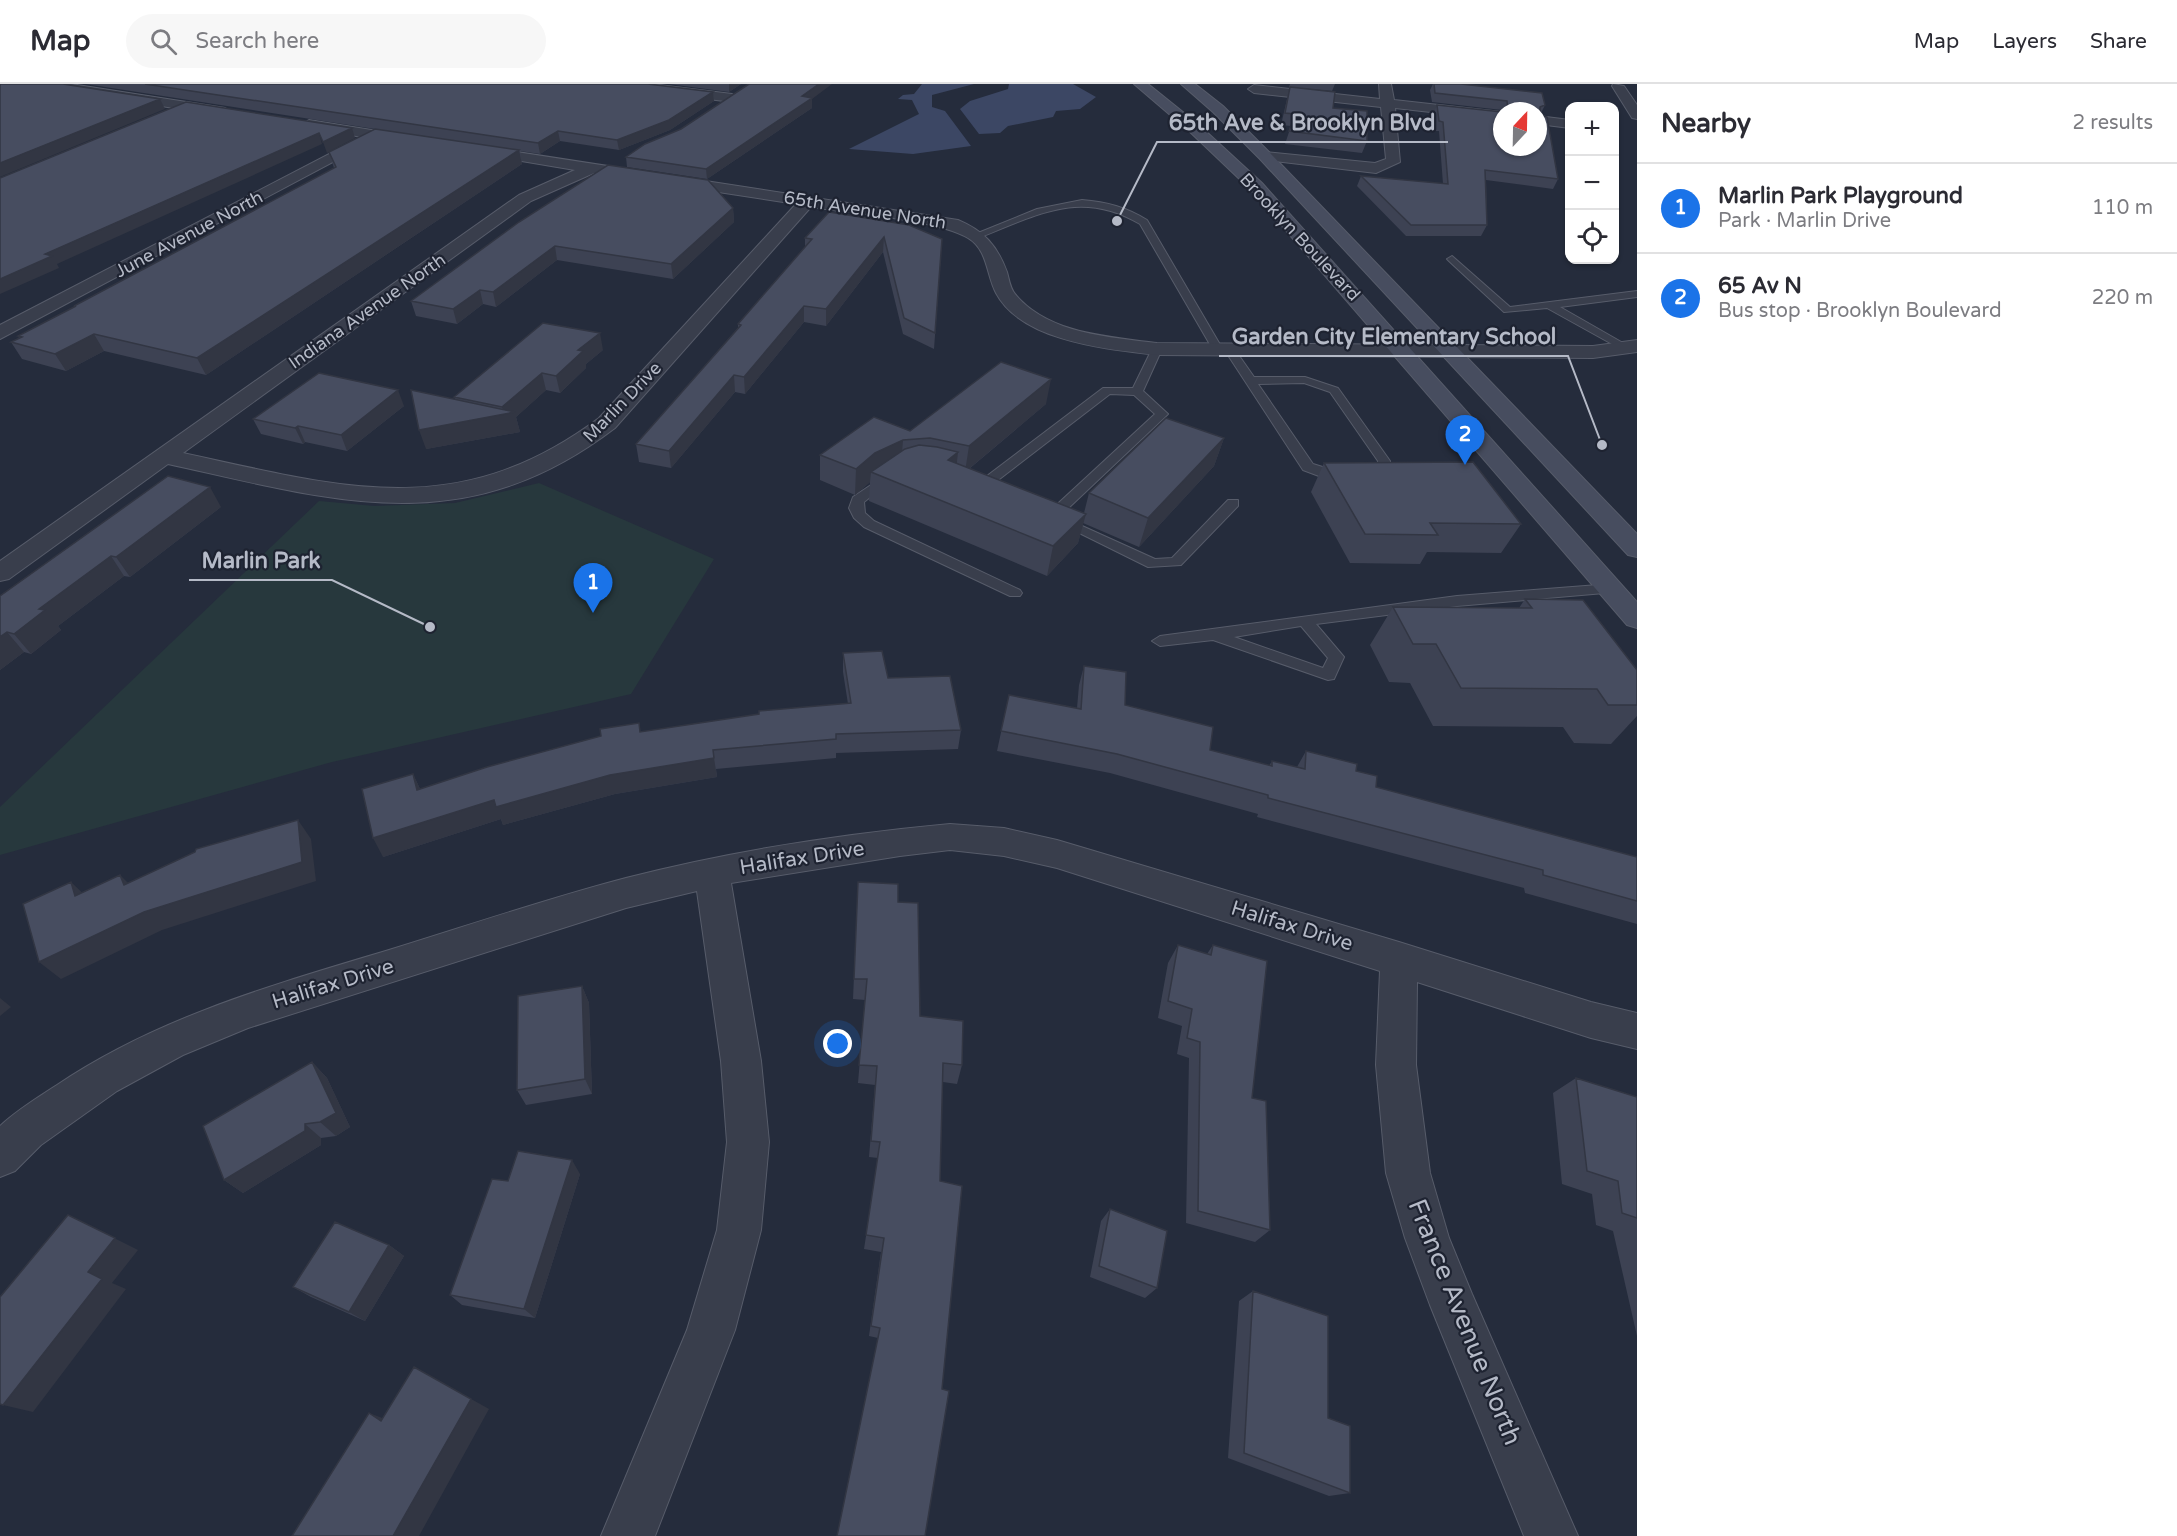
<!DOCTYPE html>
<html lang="en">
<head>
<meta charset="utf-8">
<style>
	body { margin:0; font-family:"Varela Round",sans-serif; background:#f7f7f7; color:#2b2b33 }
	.controls { position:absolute; right:18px; top:18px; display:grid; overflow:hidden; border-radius:12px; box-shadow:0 2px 4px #0004 }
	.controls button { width:54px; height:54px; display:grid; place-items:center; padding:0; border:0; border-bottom:2px solid #e1e1e2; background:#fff; color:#2b2b33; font:30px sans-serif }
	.compass { position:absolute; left:1493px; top:18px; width:54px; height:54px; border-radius:50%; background:#fff; box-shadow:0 2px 4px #0004; rotate:22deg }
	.you { position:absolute; left:838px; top:960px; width:21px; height:21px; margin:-15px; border:4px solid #fff; border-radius:50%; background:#1a73e8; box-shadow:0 0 0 9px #1a73e833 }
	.badge { display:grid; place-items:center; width:39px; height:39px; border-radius:50%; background:#1a73e8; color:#fff; font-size:20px; font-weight:700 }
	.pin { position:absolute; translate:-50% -50px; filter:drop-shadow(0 2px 3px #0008) }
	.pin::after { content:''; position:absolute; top:32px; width:21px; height:18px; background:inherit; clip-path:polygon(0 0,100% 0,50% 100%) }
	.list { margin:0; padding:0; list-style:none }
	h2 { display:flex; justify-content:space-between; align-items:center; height:78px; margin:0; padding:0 24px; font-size:26px }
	h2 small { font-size:20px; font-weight:400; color:#7c7c81 }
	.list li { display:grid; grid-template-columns:39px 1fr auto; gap:18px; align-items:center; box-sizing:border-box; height:90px; padding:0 24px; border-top:2px solid #e1e1e2 }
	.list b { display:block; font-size:22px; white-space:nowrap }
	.list p { margin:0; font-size:20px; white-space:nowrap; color:#7c7c81 }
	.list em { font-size:20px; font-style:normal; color:#7c7c81 }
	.icon { flex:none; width:33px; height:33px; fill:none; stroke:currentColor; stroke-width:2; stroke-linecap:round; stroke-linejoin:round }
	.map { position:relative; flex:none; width:1637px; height:1452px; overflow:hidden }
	header { display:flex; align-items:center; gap:36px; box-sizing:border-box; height:84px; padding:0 30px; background:#fff; border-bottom:2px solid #e1e1e2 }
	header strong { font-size:28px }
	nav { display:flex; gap:33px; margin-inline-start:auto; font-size:21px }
	.search { width:420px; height:54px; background:#f7f7f7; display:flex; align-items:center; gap:15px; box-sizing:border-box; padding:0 21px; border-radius:33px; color:#7c7c81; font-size:22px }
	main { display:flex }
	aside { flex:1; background:#fff }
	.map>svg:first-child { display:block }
	.green { fill:#27383d }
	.water { fill:#3c4764 }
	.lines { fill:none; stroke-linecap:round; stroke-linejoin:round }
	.service-casing { stroke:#575c6a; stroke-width:2 }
	.minor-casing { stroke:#575c6a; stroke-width:2 }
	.secondary-casing { stroke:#575c6a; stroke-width:2 }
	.service { fill:#393e4c; fill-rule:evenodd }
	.minor { fill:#393e4c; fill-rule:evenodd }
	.secondary { fill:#474d5f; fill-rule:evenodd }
	.wall { fill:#3d4253 }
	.shaded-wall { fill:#323643 }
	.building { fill:#474d60; stroke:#323643; stroke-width:1.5 }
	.labels { text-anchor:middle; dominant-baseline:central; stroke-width:4.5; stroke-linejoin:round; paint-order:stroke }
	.far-street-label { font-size:18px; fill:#b5bac7; stroke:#1e2331 }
	.street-label { font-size:21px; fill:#b5bac7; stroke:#1e2331 }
	.near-street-label { font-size:26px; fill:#b5bac7; stroke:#1e2331 }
	.leader { fill:none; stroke:#b5bac7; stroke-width:2 }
	.callout-dot { fill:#b5bac7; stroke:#1e2331; stroke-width:2 }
	.callout-label { font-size:22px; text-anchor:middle; font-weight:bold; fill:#b5bac7; stroke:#1e2331; stroke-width:4.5; stroke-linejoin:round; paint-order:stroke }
</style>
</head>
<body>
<header>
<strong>Map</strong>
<div class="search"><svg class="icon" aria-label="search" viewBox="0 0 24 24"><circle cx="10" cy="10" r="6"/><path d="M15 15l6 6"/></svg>Search here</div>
<nav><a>Map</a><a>Layers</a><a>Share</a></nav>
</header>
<main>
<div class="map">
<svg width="1637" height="1452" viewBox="0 0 1637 1452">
	<rect width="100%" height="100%" fill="#252c3c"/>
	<path class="green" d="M539,399L714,475L631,610L332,678L0,771V723L319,417L374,422L455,419Z"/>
	<path class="water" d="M922,0H974L932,11V23L945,27L971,62L913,70L849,65L919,30L912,16L898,15L903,11L914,10Z
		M1009,0H1073L1096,13L1080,25L1056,27L1053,33L1008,42L1000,49L979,50L960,25L970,17L1008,5Z"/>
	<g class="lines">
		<g class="service-casing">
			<path id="service" d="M1082,116C1107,118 1126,123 1147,136L1222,264L1221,266L1212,264L1140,140C1081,105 1039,130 981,153L973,151L1037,125Z
				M1452,172L1510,223L1637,207V213L1560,223L1630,263L1621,265L1547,224L1504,228L1449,177L1447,175Z
				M1157,262L1162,265L1143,307L1168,330L1060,432L1155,475L1172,474L1228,416H1238V422L1181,481L1148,483L1037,428L1044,424L1051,426L1155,330L1134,311L1110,310L993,400L999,402V408L979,404V398L1103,304H1133L1152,265Z
				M1225,263H1233L1254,293H1305L1338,304L1390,377L1388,391L1365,393V387L1377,385L1378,377L1330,308L1304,299L1258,300L1313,380L1348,391L1342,395H1327L1303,386L1224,265Z
				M889,389L895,393L864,418L865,429L874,437L1020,506L1022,509L1020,512H1010L864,443L854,434L849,424L853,413Z
				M1611,500L1616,502L1618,505L1616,508L1457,522L1316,540L1344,573L1334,595L1328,596L1213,556L1160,562L1152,557L1160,552L1457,512ZM1301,542L1328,574L1323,584L1234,553Z"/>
		</g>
		<g class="minor-casing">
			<path id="minor" d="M40,0H71L225,24L232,28L225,32L46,4Z
				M614,0H651L732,10L739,14L732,18L620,4Z
				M1379,0H1391L1394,16L1502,28V36L1395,24L1400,78L1376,89L1265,76L1258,72L1265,68L1375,79L1386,75L1381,23L1254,9L1248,5L1254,1L1380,15Z
				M1613,0L1624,2L1637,21V35L1632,34L1612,2Z
				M1538,32L1570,36V44L1538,40Z
				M309,36L409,52L416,56L409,60L376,55L0,255V241L362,53L304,43L302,40Z
				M478,62L958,136C984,147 997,161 1007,188C1009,195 1010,204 1015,210C1048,250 1110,253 1157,259L1593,262L1637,256V268L1593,274L1157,271C1108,265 1022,258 996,209C986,190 988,166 968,154C939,136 849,129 811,123L615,344C464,459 336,417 168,380L9,495L0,497V477L519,111L575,86L473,69L471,66ZM594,89L796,120L599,334C457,440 341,403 183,369L531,117Z
				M950,740L1004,744L1057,756L1399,858L1591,918L1637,929V965L1591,954L1417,898L1416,981L1430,1089L1449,1154L1472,1210L1578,1452H1524L1430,1221L1405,1154L1386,1089L1376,981L1380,887L1057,784L1004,772L950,766L900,772L731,799L761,977L769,1058L761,1146L735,1246L655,1452H601L687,1246L717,1146L727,1058L721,977L697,807L626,824L248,944L183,971L117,1007L41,1061L15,1087L0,1093V1042C17,1026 37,1014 57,1001C158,933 273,901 389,866C467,842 546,815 626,794C731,767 842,750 950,740Z"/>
		</g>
		<g class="secondary-casing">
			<path id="secondary" d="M1134,0H1148L1199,41L1262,99L1637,518V544L1627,541L1250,105L1189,47Z
				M1181,0H1195L1223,22L1270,69L1637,450V473L1628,471L1260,75L1213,28Z"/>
		</g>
		<use href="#service" class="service"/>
		<use href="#minor" class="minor"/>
		<use href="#secondary" class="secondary"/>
	</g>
	<path class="wall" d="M86,0H648L713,8L714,17L670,46L619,66L560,57L540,70L520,67L522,80L206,291L104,267L66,287L22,275L11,258L19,254L18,252L74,223V222L334,84L329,68L375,45Z
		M669,0H741L729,8Z
		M1290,0H1335L1332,7L1289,3Z
		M1433,0H1461L1542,9L1545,21L1540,31L1547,33L1558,95L1553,105L1486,96L1487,141L1481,152H1406L1357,102L1361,92L1443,100L1439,47H1435L1433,31L1437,21L1502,28V63H1538V27H1502V26L1432,18L1430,6Z
		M1290,3L1333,24L1367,57L1362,69L1285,60L1291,42L1281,41L1287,15Z
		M812,15V24L707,95L627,83L626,73L681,45Z
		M733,124L734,138L673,195L557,176L496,223L483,220L457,240L416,232L411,217L519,138Z
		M829,128L942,155L934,265L903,250L883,168L826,242L804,238L745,310L735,308L671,384L639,378L636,360L738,244V240L805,163V154Z
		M603,266L586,280V284L560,309L546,306L516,333L520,348L426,365L455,315L454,313Z
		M1046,320L969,385L1084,429L1089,409L1224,354L1214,382L1139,463L1083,439L1078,459L1047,492L869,417L870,398L855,411L820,396V371L910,347Z
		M404,322L347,367L305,358L303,360L261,350L253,335Z
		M1324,379L1521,440L1501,469L1427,468L1420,480L1350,479L1311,408Z
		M221,423L130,493L124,492L58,542L61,546L31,570L24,568L0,586V512Z
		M1525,515L1637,586V632L1611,660L1574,659L1563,643L1433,642L1410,599L1389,598L1370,561L1393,523L1519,524Z
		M843,569L888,594L961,646L958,665L836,669V674L716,685L717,693L615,710L503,741L501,735L383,773L413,690L420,705L641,648L848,620L843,588Z
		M1084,582L1125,621L1210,666L1269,682L1272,677L1297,683L1306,667L1356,687L1376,703L1637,773V840L1525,809L1524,804L1257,733L1258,730L1110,689L997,667L1009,611L1077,624L1079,601Z
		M858,798L898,818L920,932L962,981L957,1000L943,998L878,1254L869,1252L881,1168L864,1165L878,1074L869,1073L875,1001L858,999L865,916L853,915Z
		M1178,861L1207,870L1213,861L1252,1014L1270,1146L1255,1158L1186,1139L1189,974L1177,970L1182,942L1158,934L1168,879Z
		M582,902L589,919L592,1010L526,1021L517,1006Z
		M312,978L327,994L350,1043L336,1052L321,1054V1061L243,1109L224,1096Z
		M1576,994L1637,1013V1252L1613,1147L1596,1141L1592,1110L1562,1100L1553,1009Z
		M580,1090L535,1234L462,1221L450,1211L508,1097Z
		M1110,1125L1157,1204L1145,1214L1090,1193L1101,1137Z
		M389,1161L404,1172L365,1237L311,1213L293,1203Z
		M1253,1207L1328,1334L1350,1409L1329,1412L1228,1374L1239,1217Z"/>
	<path class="shaded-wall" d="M729,0H741L729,8Z
		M819,0H832L812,15V24L707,95L706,85Z
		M713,8L714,17L670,46L619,66L617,56Z
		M160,15L165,25L0,93V79Z
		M352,44L355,54L327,69L323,58Z
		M558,47L560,57L540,70L538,59Z
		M319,49L322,60L57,180L59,184L0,210V195L45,170Z
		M519,66L522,80L206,291L197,274Z
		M733,124L734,138L673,195L671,180Z
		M884,153L883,168L826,242V225Z
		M555,162L557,176L496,223L493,208Z
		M480,206L483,220L457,240L453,225Z
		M804,222V238L745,310L744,293Z
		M600,249L603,266L586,280V284L560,309L556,292L578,266Z
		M94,250L104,267L66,287L55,270Z
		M542,289L546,306L516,333L520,348L426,365L419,346L504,330L502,323Z
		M734,291L735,308L671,384L669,367Z
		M1051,295L1046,320L965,388L969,362Z
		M398,306L404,322L347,367L341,351Z
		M298,342L305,358L303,360L295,344Z
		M1224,354L1214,382L1139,463L1148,434Z
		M903,356L901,382L871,388L870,398L855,411L856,385L875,369Z
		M958,368L955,397L948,376Z
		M210,403L221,423L130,493L116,473Z
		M1086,430L1078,459L1047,492L1053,462Z
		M111,472L124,492L58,542L61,546L31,570L14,550L39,525Z
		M7,548L24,568L0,586V553Z
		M714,674L717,693L615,710L503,741L501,735L383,773L373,754L494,716L610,691Z
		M413,690L422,709L417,706Z
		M298,736L311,755L316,797L162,846L61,895L39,878Z
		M120,791L138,809L124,801Z
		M71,798L91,817L75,812Z
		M582,902L589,919L592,1010L585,995Z
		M0,914L11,923L0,932Z
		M312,978L327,994L350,1043L336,1052L320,1038Z
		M305,1040L321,1054V1061L243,1109L224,1096Z
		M572,1076L580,1090L535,1234L524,1225Z
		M68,1131L138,1166L112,1199L126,1205L33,1328L3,1321Z
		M389,1161L404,1172L365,1237L349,1228Z
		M414,1283L489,1325L419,1452H393Z
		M369,1329L393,1338L381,1337Z"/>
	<path class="building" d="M0,0H63L160,15L0,79Z
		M145,0H648L713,8L669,36L617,56L558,47L538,59Z
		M749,0H819L802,12L812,14L706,85L626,73L645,60L681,45Z
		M1434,0H1461L1542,9L1545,21L1540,23V31L1547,33L1558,95L1485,86L1487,141H1411L1361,92L1448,100L1443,38L1439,37L1437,21L1502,28V63H1538V27H1508L1507,17L1435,9Z
		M1290,3L1335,8L1333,24L1367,27V57L1289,47L1295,30L1285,29Z
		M186,18L352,44L323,58L319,49L45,170L52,172L0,195V94Z
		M375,45L519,66L197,274L94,250L55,270L11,258L22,253L18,252L76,222H74L336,83L329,68Z
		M608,81L708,96L733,124L671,180L555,162L493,208L480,206L453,225L411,217L519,138Z
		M829,128L909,141L942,155L935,249L904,234L884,153L826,225L804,222L744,293L734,291L669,367L636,360L741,241L738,240L812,155L805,154Z
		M543,239L600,249L578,266L583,267L556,292L542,289L502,323L454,313Z
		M1001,278L1051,295L969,362L930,354L903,356L875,369L856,385L820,371L874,333L910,347Z
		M319,289L398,306L341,351L298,342L295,344L253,335Z
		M411,306L515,328L419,346Z
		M1166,334L1224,354L1148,434L1089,409Z
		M919,361L937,363L958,368L948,376L1086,430L1053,462L871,388L905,365Z
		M1473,378L1521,440L1430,439L1438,451L1365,450L1324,379Z
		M168,392L210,403L116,473L111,472L39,525L45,526L14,550L7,548L0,553V512Z
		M1525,515L1583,516L1637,586V621H1608L1597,605L1461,604L1436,560H1413L1393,523L1532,524Z
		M882,567L888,594L950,592L961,646L836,650V655L713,666L714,674L610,691L496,723L494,716L373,754L362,705L413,690L417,706L487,683L601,652L600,645L639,639L640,648L759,630V627L851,619L843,569Z
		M1084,582L1126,588L1125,621L1213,643L1210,666L1272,682V677L1305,685L1306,667L1357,680L1356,687L1377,692L1376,703L1637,773V817L1543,791V786L1268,714V711L1117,670L1001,647L1009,611L1081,625Z
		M298,736L302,778L144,828L39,878L23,820L71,798L75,812L120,791L124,801L195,768L196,765Z
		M858,798L898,800V818L918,819L920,932L963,937L962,981L943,979L940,1097L962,1102L942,1305L949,1307L925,1452H837L880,1244L871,1242L884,1154L866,1151L880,1058L871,1057L877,982L859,981L867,895H854Z
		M1178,861L1211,871L1213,861L1267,877L1252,1014L1266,1017L1270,1146L1198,1127L1200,958L1187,954L1192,925L1168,917Z
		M582,902L585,995L517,1006L518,912Z
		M312,978L336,1029L320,1038L305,1040V1047L224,1096L203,1042Z
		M1576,994L1637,1013V1134L1622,1129L1618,1097L1587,1087Z
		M518,1067L572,1076L524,1225L450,1211L492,1095L508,1097Z
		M1110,1125L1167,1147L1157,1204L1099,1182Z
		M68,1131L115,1154L88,1188L102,1195L3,1321L0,1320V1213Z
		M335,1138L389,1161L349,1228L293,1203Z
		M1253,1207L1328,1232V1334L1350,1342V1409L1244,1369Z
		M414,1283L471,1315L393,1452H292L369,1329L381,1337Z"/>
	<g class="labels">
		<g class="far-street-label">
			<text transform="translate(865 126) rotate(9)">65th Avenue North</text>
			<text transform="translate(189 150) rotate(-28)">June Avenue North</text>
			<text transform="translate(1300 153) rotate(47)">Brooklyn Boulevard</text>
			<text transform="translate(367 227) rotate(-35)">Indiana Avenue North</text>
			<text transform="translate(622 318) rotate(-46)">Marlin Drive</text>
		</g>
		<g class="street-label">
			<text transform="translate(802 774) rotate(-9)">Halifax Drive</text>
			<text transform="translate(1292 842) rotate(17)">Halifax Drive</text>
			<text transform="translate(333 900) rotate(-17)">Halifax Drive</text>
		</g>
		<g class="near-street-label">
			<text transform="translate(1465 1238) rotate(68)">France Avenue North</text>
		</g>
	</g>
	<path class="leader" d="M1117 137L1157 58H1448M1602 361L1568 272H1219M430 543L332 496H189"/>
	<g class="callout-dot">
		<circle cx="1117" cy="137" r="6"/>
		<circle cx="1602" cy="361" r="6"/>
		<circle cx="430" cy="543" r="6"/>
	</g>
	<g class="callout-label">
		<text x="1302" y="46">65th Ave &amp; Brooklyn Blvd</text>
		<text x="1394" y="260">Garden City Elementary School</text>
		<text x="261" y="484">Marlin Park</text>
	</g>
</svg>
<div class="controls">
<button>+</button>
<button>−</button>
<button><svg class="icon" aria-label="locate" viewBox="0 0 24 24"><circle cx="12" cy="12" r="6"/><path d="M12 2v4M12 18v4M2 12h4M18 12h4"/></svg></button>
</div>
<svg class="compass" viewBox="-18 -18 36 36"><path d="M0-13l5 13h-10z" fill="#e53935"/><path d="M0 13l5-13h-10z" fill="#7c7c81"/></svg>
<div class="you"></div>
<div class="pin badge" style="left:593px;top:529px">1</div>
<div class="pin badge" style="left:1465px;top:381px">2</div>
</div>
<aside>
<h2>Nearby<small>2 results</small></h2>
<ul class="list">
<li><span class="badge">1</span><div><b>Marlin Park Playground</b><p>Park · Marlin Drive</p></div><em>110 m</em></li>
<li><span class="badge">2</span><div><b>65 Av N</b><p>Bus stop · Brooklyn Boulevard</p></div><em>220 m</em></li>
</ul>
</aside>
</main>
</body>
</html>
